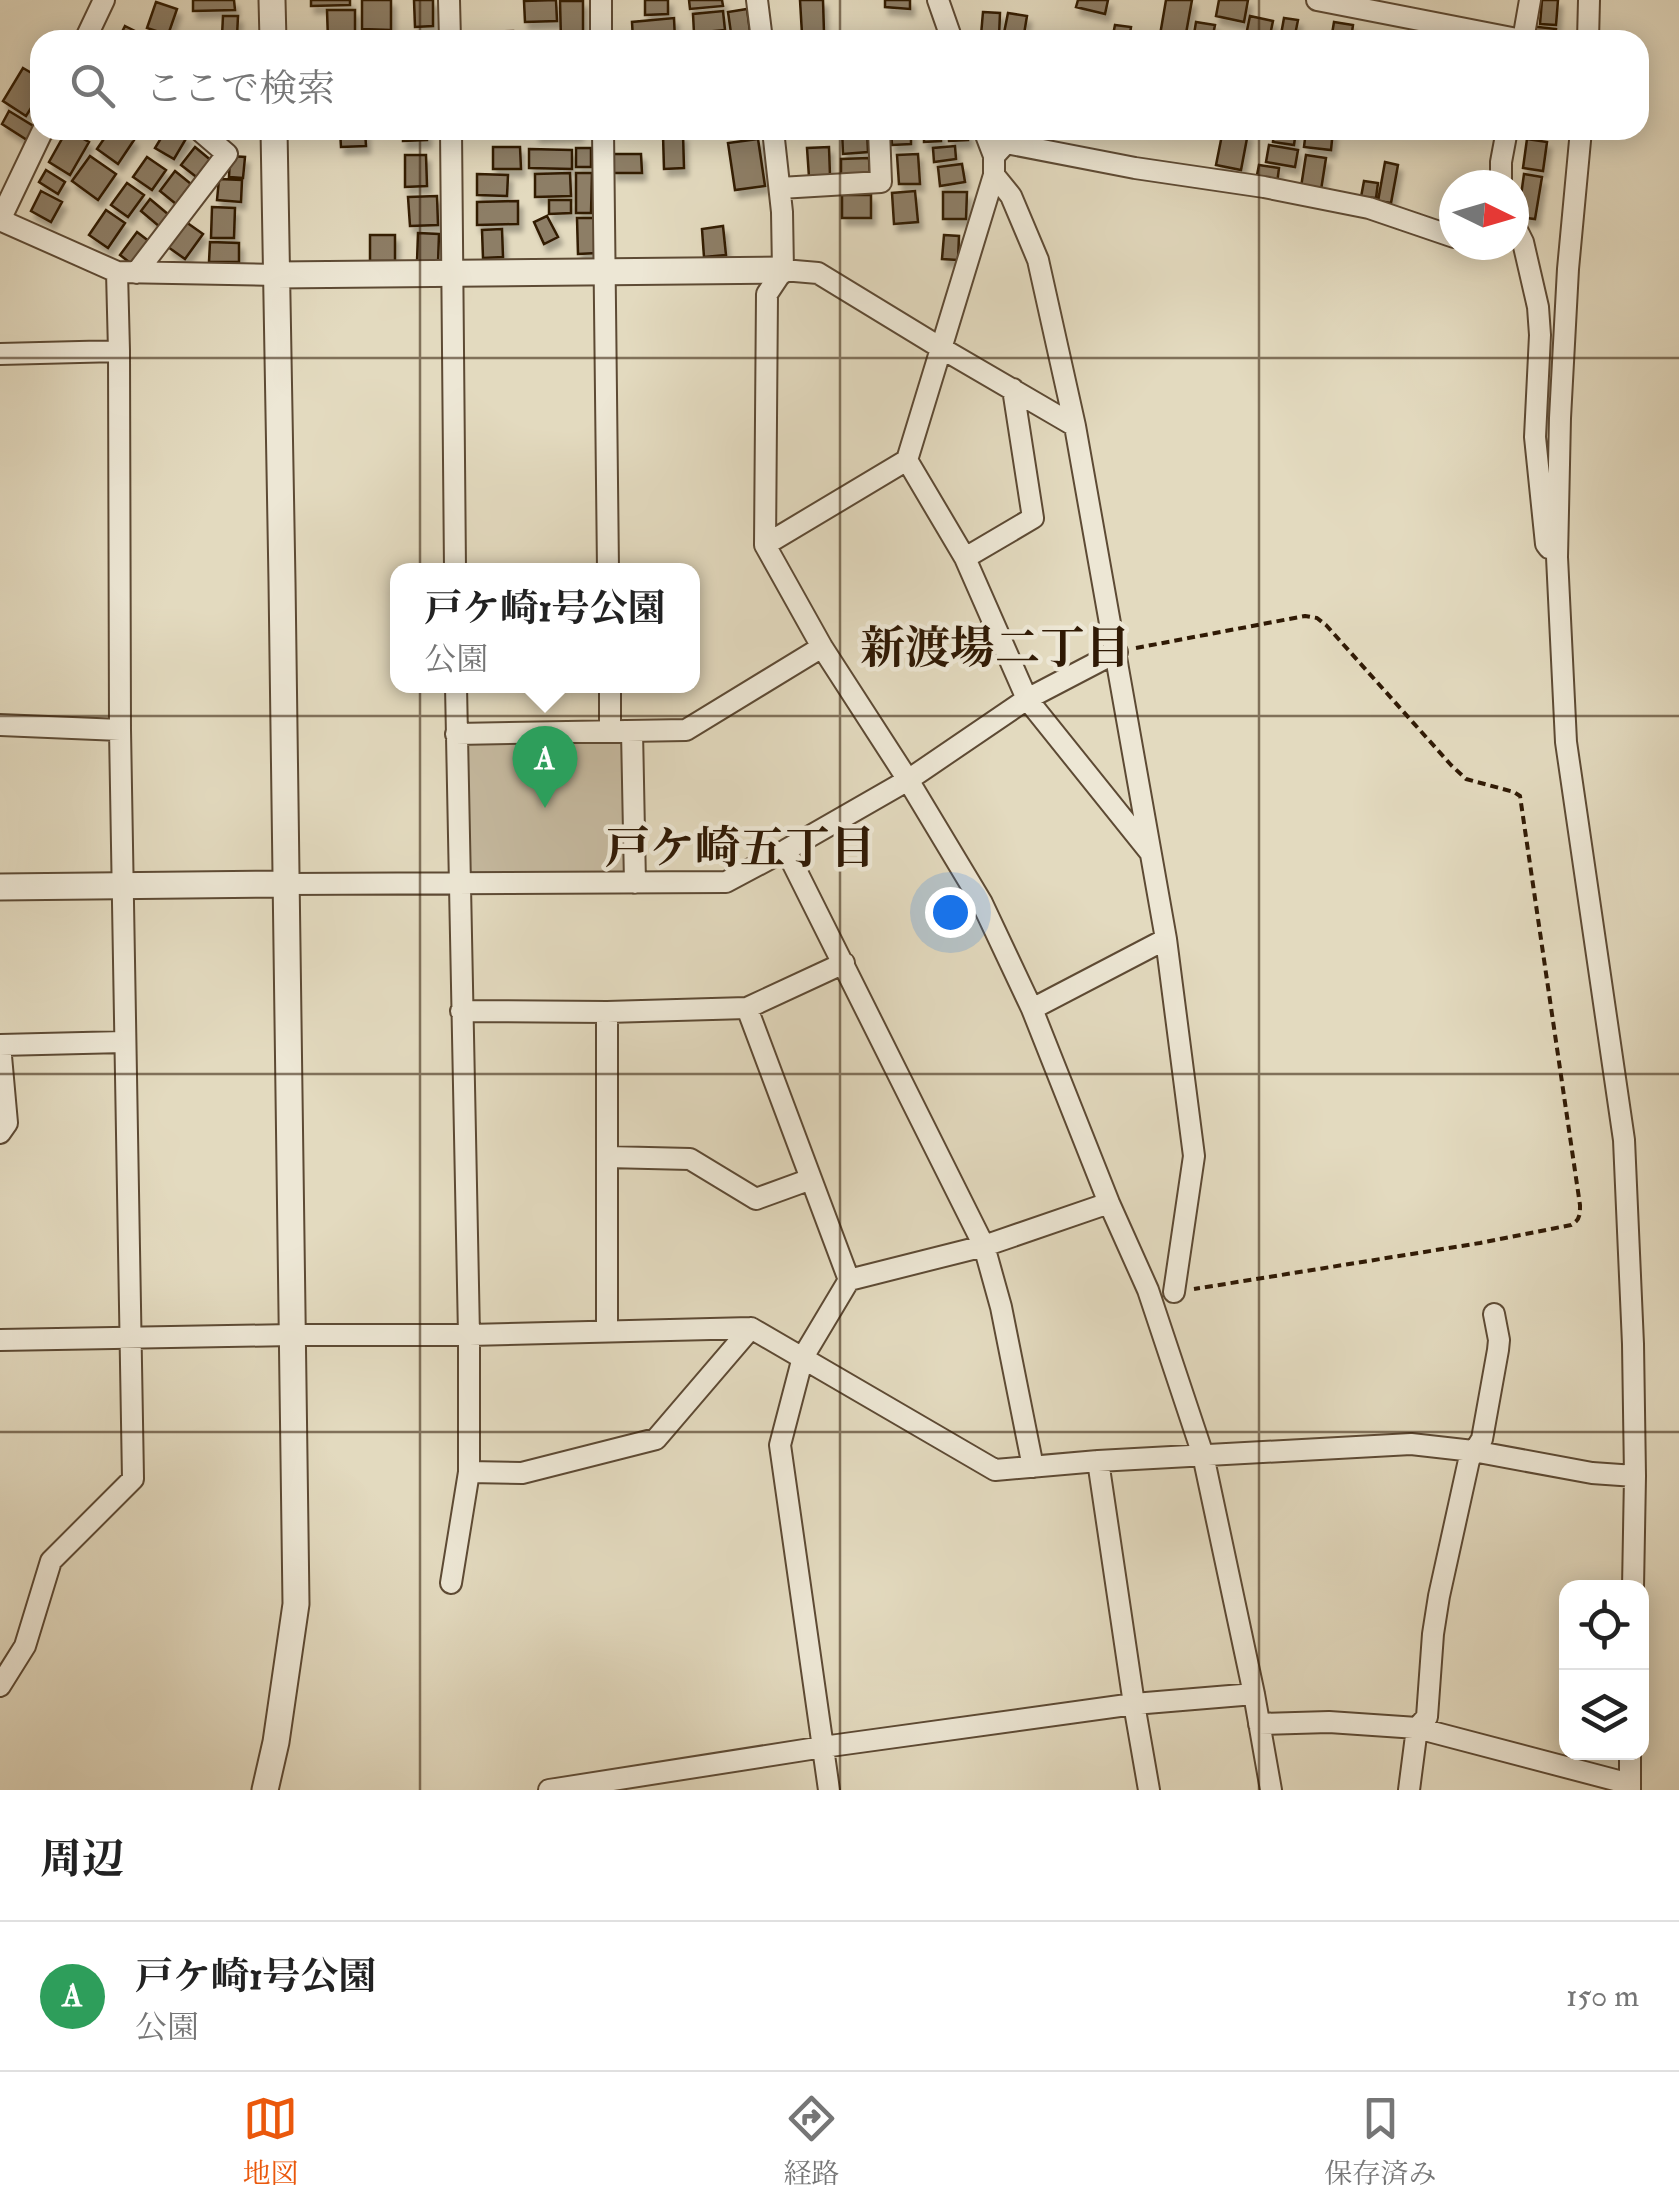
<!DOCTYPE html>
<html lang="ja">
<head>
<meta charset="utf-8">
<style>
	body { margin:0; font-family:"IM FELL Double Pica","Noto Serif JP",serif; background:#f2f2f2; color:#222 }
	.controls { position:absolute; right:30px; bottom:30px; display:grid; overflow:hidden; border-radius:20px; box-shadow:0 5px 25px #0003 }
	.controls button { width:90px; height:90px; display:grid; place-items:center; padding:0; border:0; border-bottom:2px solid #e0e0e0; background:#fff; color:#222; font:50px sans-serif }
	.compass { position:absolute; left:1439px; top:170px; width:90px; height:90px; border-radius:50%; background:#fff; box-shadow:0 5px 25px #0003; rotate:95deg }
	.you { position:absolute; left:950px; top:912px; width:35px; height:35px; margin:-25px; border:8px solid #fff; border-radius:50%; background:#1a73e8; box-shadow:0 0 0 15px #1a73e833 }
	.badge { display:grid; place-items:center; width:65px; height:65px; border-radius:50%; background:#ea580c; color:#fff; font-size:32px; font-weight:700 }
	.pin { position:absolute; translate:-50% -82px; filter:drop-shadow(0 2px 5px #0008) }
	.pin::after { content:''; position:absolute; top:52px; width:35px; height:30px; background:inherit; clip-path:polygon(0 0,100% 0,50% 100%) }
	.popup { position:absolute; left:390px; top:563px; width:310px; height:130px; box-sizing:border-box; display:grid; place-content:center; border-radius:20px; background:#fff; filter:drop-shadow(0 2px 8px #0005); font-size:32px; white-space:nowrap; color:#767676 }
	.popup b { font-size:38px; color:#222 }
	.popup::after { content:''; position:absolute; left:50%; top:100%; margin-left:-20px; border:20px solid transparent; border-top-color:#fff }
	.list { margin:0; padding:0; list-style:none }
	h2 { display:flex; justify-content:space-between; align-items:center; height:130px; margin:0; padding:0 40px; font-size:42px }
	h2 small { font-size:32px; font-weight:400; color:#767676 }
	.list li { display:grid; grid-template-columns:65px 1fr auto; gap:30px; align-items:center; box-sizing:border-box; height:150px; padding:0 40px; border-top:2px solid #e0e0e0 }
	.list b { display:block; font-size:38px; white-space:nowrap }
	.list p { margin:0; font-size:32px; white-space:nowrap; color:#767676 }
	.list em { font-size:32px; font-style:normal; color:#767676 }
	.icon { flex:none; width:55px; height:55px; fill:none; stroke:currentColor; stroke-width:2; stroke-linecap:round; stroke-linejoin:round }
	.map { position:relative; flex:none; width:1679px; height:1790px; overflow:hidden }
	.search { position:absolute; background:#fff; box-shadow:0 5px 25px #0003; left:30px; right:30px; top:30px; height:110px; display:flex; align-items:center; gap:25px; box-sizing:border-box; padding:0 35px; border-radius:30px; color:#767676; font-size:38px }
	.sheet { height:280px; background:#fff }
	nav { display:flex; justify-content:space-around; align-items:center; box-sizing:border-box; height:140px; border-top:2px solid #e0e0e0; background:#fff; font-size:28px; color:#767676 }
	nav a { display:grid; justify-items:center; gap:5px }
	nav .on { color:#ea580c }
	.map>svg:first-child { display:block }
	.green { fill:#c5b99f; stroke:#7a6a52; stroke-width:2.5 }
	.building { fill:#8d7e66; stroke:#301a05; stroke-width:2.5; filter:url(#shadow) }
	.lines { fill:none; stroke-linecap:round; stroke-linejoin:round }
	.minor-casing { stroke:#5d4a34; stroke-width:24 }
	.tertiary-casing { stroke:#5d4a34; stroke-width:29 }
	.path { stroke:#301a05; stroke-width:4; stroke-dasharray:8 5; stroke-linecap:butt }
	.minor { stroke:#ede7d5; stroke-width:20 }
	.tertiary { stroke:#ede7d5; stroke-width:25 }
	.grid { fill:none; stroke:#301a05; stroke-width:2.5; stroke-opacity:0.55 }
	.labels { text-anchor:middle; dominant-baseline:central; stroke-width:9; stroke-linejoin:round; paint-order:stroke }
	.neighbourhood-label { font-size:45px; font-weight:bold; fill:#301a05; stroke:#ede7d5 }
</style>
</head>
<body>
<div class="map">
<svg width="1679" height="1790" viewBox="0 0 1679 1790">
	<defs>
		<filter id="shadow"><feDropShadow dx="4" dy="7" stdDeviation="2.5" flood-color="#0004"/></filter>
	</defs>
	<rect width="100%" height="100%" fill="#e3dabf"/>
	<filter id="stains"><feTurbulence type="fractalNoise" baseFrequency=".002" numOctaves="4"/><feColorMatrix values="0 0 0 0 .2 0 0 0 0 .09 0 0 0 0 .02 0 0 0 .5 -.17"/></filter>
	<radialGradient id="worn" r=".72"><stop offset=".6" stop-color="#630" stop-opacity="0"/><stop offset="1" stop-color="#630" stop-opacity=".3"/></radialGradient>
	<path class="green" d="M622,740L626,874L466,875L465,742Z"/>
	<path class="building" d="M193,0H234L235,10L193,11Z
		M311,0H350V5L311,6Z
		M362,0H391V30L362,29Z
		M414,0H433V26L415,27Z
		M556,0L557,21L525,22L524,1Z
		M645,0H668V14L645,15Z
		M689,0H722L723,6L690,9Z
		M800,0H823L824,33L802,34Z
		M885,0H910V9L885,7Z
		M1078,0H1108L1105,14L1076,7Z
		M1166,0H1192L1185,39L1160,35Z
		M1219,0H1248L1244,22L1216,16Z
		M1542,0H1558L1556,25L1540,24Z
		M560,1H583V40H561Z
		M156,2L177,9L168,35L147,28Z
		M747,9L751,39L732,40L728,12Z
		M327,10H355V40H328Z
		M723,11L725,30L694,33L693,14Z
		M983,12L1000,13L999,36L981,35Z
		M1008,13L1027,16L1023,40L1003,38Z
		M223,16H238L237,36H222Z
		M1250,16L1273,21L1269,40H1245Z
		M674,18L675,40H633L632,22Z
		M1284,18L1298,20L1294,40H1280Z
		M1196,22L1215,25L1212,40H1193Z
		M1334,22L1353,25L1351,40H1331Z
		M1115,25L1131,27L1129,40H1112Z
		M125,26L145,36L143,40H118Z
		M1530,26L1556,29L1555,40L1528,39Z
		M513,31V40H476V32Z
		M877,32L878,40H839V33Z
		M402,34H433V40H402Z
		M23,68L40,78V94L26,116L3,101Z
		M9,111L35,127L27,140L2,124Z
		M67,130L89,142L70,175L49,162Z
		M110,130H119L134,140L118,164L97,149Z
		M166,130H175L187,137L174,159L155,148Z
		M340,130H365L366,146L341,147Z
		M403,130H427V140L403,141Z
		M536,130H579V134L536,135Z
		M842,130H867L868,152L843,154Z
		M891,130H911V144L892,145Z
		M924,130H941V141L924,142Z
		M948,130H968V140L949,141Z
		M1223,130L1248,133L1241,170L1216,165Z
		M1274,130H1296L1294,145L1273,142Z
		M1306,130H1333L1331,150L1304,147Z
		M683,134L684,168L664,169L663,135Z
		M758,139L765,186L735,190L728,143Z
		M1527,139L1547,142L1543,171L1523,168Z
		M1269,145L1298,150L1295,167L1266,162Z
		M955,146L956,159L934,162L933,148Z
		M195,147L213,162L199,179L181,165Z
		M493,147H520L521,169H493Z
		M829,147L830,176L809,177L807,148Z
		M576,148H591V167H576Z
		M529,149L572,150V169L529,168Z
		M612,154H641L642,173H613Z
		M918,154L920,184H899L897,155Z
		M405,155H426L427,186L405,187Z
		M1306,155L1326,158L1321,190L1301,187Z
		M90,156L116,174L98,200L72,181Z
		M230,156L245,157L243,178L229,177Z
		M147,157L166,170L152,190L133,177Z
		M869,158L870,178L841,179V159Z
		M1385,162L1398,165L1391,203L1378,201Z
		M962,164L965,182L940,186L938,167Z
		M1259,165L1279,168L1277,184L1256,180Z
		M46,170L65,182L58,194L39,182Z
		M175,171L191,184L176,204L160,191Z
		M570,173L571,196L535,197V174Z
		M576,173H592L591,213H576Z
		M477,174L508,175L507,196L477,195Z
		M1524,174L1542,177L1535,219L1518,217Z
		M219,179L242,180L241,202L217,200Z
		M1364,181L1378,183L1376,198L1361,197Z
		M127,183L144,195L128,217L111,205Z
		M41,191L62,202L51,222L31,211Z
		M915,191L918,222L894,224L892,193Z
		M943,192H967L966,219H943Z
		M842,195H871V218H842Z
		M437,196L438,225L410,226L408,197Z
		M150,199L169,215L160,227L141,211Z
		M549,200H571V213L549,214Z
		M518,201V224L477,225V202Z
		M212,207L235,208L234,238H211Z
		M106,210L125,223L108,248L89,235Z
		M547,216L558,237L544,244L534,222Z
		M577,218H596L597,253L578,254Z
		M186,222L203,234L185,259L168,247Z
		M723,226L726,255L704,257L702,229Z
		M502,229L503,257L483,258L482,230Z
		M137,232L150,242L133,265L120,255Z
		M418,233L439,234L438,263L417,262Z
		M370,235H395V261H370Z
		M944,235L959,236L958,260L942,259Z
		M210,242L239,243V262H209Z"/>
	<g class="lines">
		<g class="minor-casing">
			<path id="minor" d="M449,0L450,40
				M601,0V40
				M757,0L762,40
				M938,0L952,40
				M1317,0L1522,40
				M85,40L104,0
				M1523,40L1530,0
				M1588,40L1589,0
				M451,130L455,570
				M603,130L608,570
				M773,130L782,212L783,270L767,294L765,545L822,647L908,780L982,903L1032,1009L1109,1203L1148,1290L1203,1455L1254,1694L1271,1790
				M1581,130L1568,269L1560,418L1557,557L1566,742L1624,1140L1633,1344L1635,1476L1633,1588
				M994,156L1006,143L1135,168L1264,187L1369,208L1454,237
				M994,175L1011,196L1038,260L1075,426
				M1501,185V162L1507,130
				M780,188L881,182L879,130
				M0,220L117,272L276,275
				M0,220L43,130
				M1514,224L1523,242L1538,307L1540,335L1535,437L1546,544L1549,548
				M783,270L818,273L941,348L1075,426L1166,939L1032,1009
				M136,273L227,154L199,130
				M0,354L119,351
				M907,460L965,558L1027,699L1149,851
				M765,545L907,460L994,175V156L984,130
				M965,558L1033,518L1013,389
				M610,686V731
				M0,725L120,730
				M632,731L635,883
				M456,734L686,730L822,647
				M786,850L984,1246L1001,1307L1033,1467
				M286,884L726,882L786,850L908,780L1027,699L1117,652
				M1166,939L1194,1156L1174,1292
				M747,1008L849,1280
				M461,1011L607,1012L747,1008L844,963
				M0,1133L7,1123L0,1045L124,1042
				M607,1157L690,1159L756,1199L811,1179
				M607,1330V1012
				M0,1340L292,1335H469L751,1328L995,1470L1098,1461L1411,1444L1473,1451L1592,1473L1635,1476
				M1098,1461L1134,1704L1149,1790
				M469,1472L522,1473L656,1439L751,1328
				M451,1583L469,1472V1335L456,686
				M0,1686L25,1646L51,1561L133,1479L120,730L119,351L117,272
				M1259,1724L1329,1722L1417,1728L1630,1784
				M1630,1752V1790
				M549,1790L823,1747L1134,1704L1254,1694
				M829,1790L780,1445L803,1357L849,1280L984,1246L1109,1203
				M1409,1790L1417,1728L1427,1717L1433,1634L1439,1596L1469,1460L1482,1439L1498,1350L1499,1340L1494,1314"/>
		</g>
		<g class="tertiary-casing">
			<path id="tertiary" d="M272,0L273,40
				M276,275L783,270
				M0,887L286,884
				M265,1790L276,1742L296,1604L282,582L274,130"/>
		</g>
		<path class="path" d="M1136,648L1305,616L1317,618L1326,625L1451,765L1466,779L1514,792L1520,796L1580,1205C1580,1215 1580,1220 1571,1225L1480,1243L1194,1289"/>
		<use href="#minor" class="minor"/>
		<use href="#tertiary" class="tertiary"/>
	</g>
	<path class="grid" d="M420,0V40M840,0V40M1259,0V40M420,130V1790M840,130V1790M1259,130V1790M0,358H1679M0,716H1679M0,1074H1679M0,1432H1679"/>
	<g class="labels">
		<g class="neighbourhood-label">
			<text x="995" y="649">新渡場二丁目</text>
			<text x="740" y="849">戸ケ崎五丁目</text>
		</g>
	</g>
	<rect width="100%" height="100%" filter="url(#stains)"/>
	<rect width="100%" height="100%" fill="url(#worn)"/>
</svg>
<div class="controls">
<button><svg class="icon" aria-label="locate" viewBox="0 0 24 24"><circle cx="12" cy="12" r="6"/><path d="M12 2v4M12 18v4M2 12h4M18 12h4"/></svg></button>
<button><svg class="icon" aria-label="layers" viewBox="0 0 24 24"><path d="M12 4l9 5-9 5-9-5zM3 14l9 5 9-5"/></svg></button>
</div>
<svg class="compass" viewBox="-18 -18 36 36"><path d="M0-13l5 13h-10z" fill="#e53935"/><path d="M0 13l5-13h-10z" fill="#767676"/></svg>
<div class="you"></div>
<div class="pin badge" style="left:545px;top:808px;background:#2e9e5b">A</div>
<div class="popup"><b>戸ケ崎1号公園</b>公園</div>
<div class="search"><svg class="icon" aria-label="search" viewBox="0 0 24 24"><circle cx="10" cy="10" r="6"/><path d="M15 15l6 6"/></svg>ここで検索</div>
</div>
<section class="sheet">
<h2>周辺<small></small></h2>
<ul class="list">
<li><span class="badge" style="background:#2e9e5b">A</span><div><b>戸ケ崎1号公園</b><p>公園</p></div><em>150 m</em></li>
</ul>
</section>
<nav>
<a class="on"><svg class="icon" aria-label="map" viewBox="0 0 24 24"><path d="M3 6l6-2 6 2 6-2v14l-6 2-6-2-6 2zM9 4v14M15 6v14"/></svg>地図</a>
<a><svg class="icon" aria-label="directions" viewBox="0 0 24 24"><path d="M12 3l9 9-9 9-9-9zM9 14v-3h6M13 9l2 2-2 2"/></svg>経路</a>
<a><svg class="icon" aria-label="saved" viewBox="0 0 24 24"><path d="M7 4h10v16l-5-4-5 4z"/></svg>保存済み</a>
</nav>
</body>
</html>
